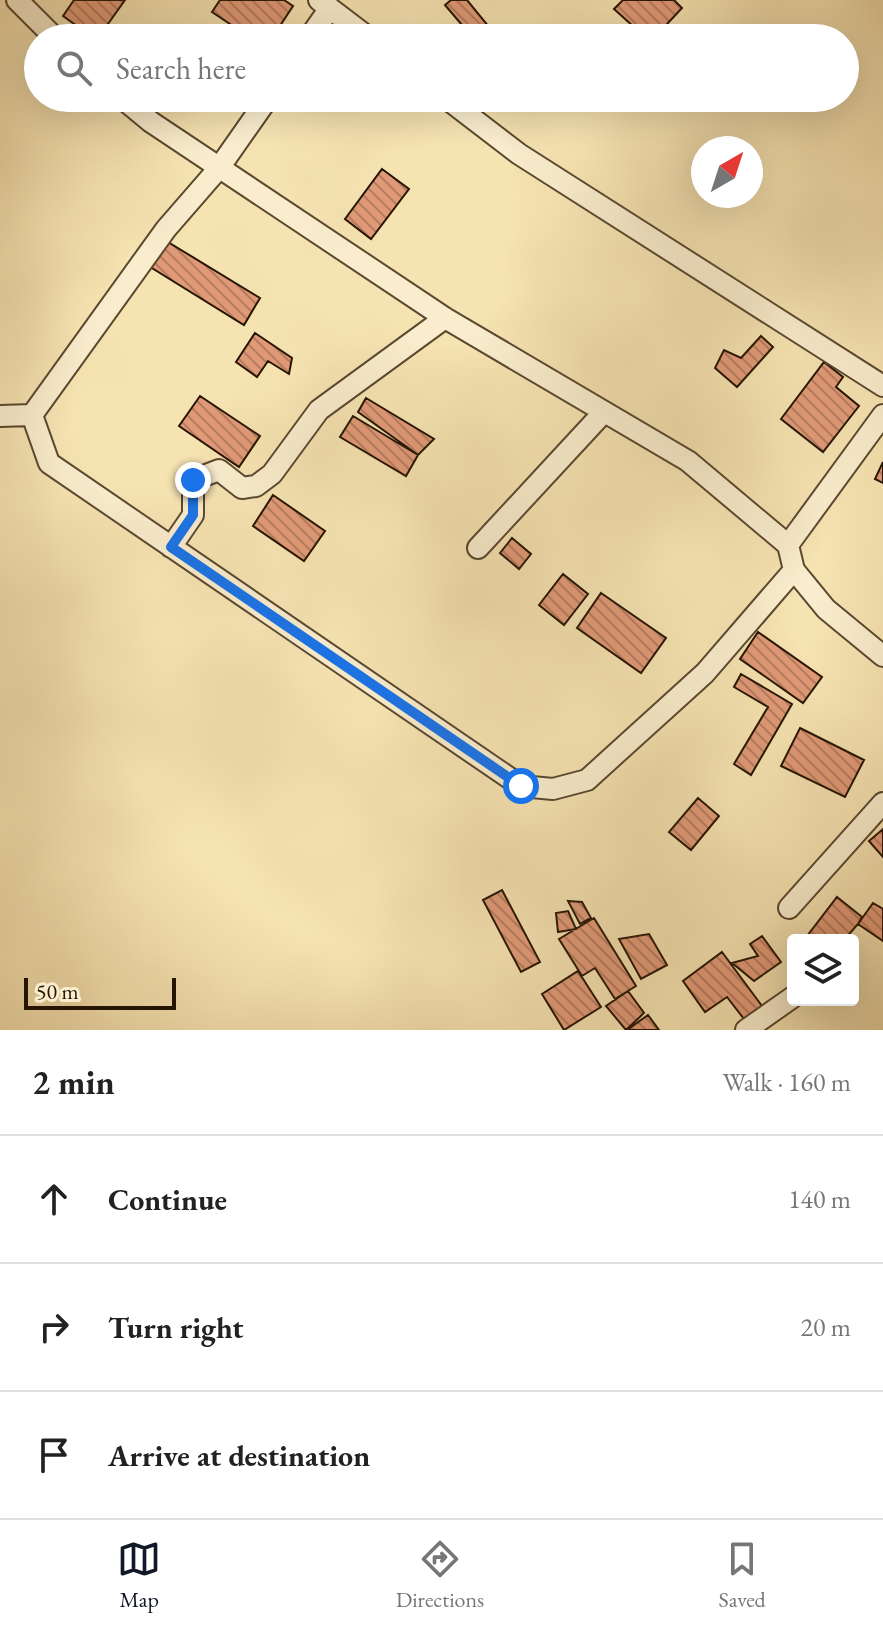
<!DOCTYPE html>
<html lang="en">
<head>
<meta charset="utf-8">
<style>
	body { margin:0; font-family:"EB Garamond",serif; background:#f2f2f2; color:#222 }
	.controls { position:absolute; right:24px; bottom:24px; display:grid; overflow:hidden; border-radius:8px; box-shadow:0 8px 32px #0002 }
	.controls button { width:72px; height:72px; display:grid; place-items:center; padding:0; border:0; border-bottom:2px solid #e0e0e0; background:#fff; color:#222; font:40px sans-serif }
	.compass { position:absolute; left:691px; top:136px; width:72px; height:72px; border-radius:50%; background:#fff; box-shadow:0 8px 32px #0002; rotate:39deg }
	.scale { position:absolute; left:24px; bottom:20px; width:152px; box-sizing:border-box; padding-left:8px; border:4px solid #261503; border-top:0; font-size:22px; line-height:28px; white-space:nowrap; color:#261503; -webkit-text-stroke:6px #f9edcd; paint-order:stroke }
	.stop { position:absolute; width:24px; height:24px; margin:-18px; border:6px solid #1a73e8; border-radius:50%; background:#fff }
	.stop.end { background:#1a73e8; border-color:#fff; box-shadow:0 2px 8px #0008 }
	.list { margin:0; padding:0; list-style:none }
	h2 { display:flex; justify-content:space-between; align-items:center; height:104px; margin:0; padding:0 32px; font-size:34px }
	h2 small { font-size:26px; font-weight:400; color:#767676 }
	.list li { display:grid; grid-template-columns:52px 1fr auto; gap:24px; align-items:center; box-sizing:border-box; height:128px; padding:0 32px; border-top:2px solid #e0e0e0 }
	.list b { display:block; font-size:30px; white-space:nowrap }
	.list em { font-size:26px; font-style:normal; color:#767676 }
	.icon { flex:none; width:44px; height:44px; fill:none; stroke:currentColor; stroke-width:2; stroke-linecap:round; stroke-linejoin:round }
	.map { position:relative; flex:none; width:883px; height:1030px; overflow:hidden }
	.search { position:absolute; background:#fff; box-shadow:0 8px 32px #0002; left:24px; right:24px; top:24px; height:88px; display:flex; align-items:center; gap:20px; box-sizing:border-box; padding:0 28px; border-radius:44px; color:#767676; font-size:30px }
	.sheet { height:488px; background:#fff }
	nav { display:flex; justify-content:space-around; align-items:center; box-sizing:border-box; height:112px; border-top:2px solid #e0e0e0; background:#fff; font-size:22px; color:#767676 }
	nav a { display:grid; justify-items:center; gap:4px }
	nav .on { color:#111827 }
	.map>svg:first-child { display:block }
	.building { fill:url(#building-back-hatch); stroke:#261503; stroke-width:2 }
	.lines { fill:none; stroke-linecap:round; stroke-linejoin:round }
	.street-casing { stroke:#5a482f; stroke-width:24 }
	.street { stroke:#f9edcd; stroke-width:20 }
	.route { stroke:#1a73e8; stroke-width:10 }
</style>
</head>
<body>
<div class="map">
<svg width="883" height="1030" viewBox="0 0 883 1030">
	<defs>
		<pattern id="building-back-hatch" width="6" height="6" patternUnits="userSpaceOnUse" patternTransform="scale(2)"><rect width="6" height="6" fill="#e19a78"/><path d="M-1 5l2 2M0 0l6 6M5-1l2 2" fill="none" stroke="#b67c60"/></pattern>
	</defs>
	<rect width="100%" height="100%" fill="#f6e3b2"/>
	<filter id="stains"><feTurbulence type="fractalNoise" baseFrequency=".0025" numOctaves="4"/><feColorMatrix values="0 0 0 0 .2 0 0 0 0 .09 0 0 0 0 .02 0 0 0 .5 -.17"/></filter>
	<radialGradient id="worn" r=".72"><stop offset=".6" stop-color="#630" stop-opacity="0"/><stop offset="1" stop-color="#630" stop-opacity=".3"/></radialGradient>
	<path class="building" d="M74,0H125L98,38H94L63,16Z
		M220,0H284L293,6L272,38H251L212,12Z
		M451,0H467L498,38H473L445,5Z
		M623,0H674L682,8L654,38H646L614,9Z
		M382,169L409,189L371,239L345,219Z
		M163,239L260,298L244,325L147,265Z
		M255,333L292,358L289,374L268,361L257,377L236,362Z
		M761,336L773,347L737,387L715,368L724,350L741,358Z
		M824,362L843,377L836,387L859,406L823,452L781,419Z
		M200,396L260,436L239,467L179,426Z
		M366,398L434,439L418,455L358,412Z
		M353,416L418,455L406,476L340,437Z
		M883,462V483L875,479Z
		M273,495L325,531L304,561L253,526Z
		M512,538L531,554L519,569L500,553Z
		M563,574L588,594L564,625L539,605Z
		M601,593L666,638L641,673L577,628Z
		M758,632L822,677L803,703L740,659Z
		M741,674L792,704L751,775L734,764L768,707L734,687Z
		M800,728L864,760L845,797L781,766Z
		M698,798L719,816L691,850L669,832Z
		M883,829V857L869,841Z
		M502,890L540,962L521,972L483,900Z
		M837,897L862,917L858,924L844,940H804Z
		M568,901L582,902L591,918L580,924Z
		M873,903L883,909V941L858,924Z
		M568,911L576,929L558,932L556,913Z
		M594,918L636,986L615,999L595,968L582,976L559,939Z
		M649,934L667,965L641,979L619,939Z
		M762,936L781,962L754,981L732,963L758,956L750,944Z
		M722,952L762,1006L744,1019L727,997L705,1012L683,981Z
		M578,971L601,1007L564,1030L542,994Z
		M628,991L644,1013L626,1030L606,1006Z
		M648,1015L659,1030H627Z"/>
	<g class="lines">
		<g class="street-casing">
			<path id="street" d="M17,0L55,38
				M319,0L369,38
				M309,38L330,8
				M122,98L151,122L445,318L688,461L788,545L794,570L826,609L883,656
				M446,98L519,154L883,386
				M32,415L166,229L219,168L268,98
				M0,416L32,415L49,463L521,786L553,789L587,780L705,673L794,570
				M788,545L883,415
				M171,547L193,515V480L219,470L242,488L256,486L272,474L319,410L445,318
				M478,548L603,413
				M789,908L883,803
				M746,1030L793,997"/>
		</g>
		<use href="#street" class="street"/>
	</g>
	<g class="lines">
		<path class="route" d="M193,480V515L171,547L521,786"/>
	</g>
	<rect width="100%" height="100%" filter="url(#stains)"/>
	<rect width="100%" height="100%" fill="url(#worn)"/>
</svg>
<div class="controls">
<button><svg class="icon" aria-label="layers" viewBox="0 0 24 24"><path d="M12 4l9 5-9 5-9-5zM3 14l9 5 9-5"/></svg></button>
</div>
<svg class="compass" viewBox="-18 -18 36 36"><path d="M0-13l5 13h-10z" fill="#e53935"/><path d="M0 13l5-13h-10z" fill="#767676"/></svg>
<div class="scale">50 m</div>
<div class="stop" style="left:521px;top:786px"></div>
<div class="stop end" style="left:193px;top:480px"></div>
<div class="search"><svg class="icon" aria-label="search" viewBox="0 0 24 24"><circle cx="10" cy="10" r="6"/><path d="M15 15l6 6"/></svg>Search here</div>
</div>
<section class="sheet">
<h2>2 min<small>Walk · 160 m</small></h2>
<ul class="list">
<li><svg class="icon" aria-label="ahead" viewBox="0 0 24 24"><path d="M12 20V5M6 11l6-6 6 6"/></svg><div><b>Continue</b></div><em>140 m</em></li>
<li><svg class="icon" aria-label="right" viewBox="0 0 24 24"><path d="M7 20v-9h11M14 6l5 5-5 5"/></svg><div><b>Turn right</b></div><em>20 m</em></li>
<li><svg class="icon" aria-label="arrive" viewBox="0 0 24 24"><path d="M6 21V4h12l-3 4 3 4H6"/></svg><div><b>Arrive at destination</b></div></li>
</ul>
</section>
<nav>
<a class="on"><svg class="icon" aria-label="map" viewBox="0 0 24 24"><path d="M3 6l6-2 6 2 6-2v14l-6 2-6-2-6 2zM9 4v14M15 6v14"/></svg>Map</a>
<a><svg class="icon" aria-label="directions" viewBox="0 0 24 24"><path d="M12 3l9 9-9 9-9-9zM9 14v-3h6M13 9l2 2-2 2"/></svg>Directions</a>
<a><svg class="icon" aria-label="saved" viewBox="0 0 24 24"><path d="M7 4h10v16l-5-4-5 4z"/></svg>Saved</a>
</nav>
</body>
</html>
